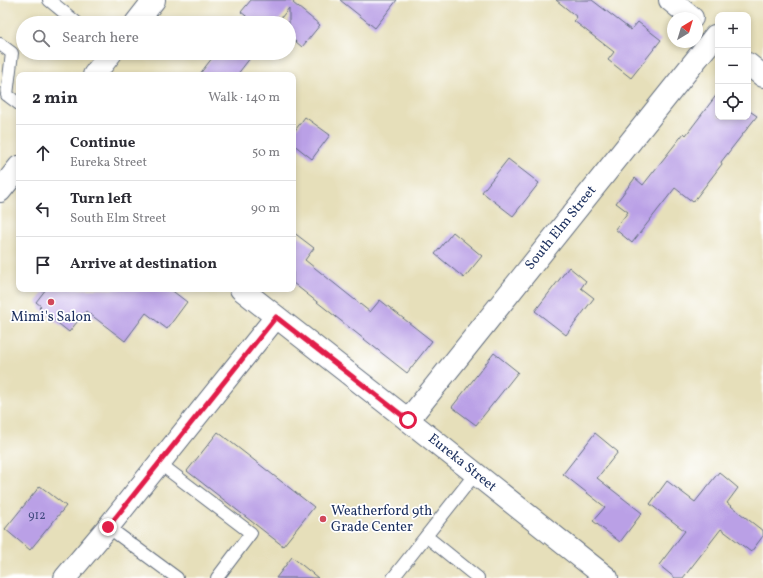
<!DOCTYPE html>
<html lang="en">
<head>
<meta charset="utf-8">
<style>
	body { margin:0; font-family:Vollkorn,serif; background:#f7f7f7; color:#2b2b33 }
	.controls { position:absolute; right:12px; top:12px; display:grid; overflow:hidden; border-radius:8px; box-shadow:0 2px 6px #0003 }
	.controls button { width:36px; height:36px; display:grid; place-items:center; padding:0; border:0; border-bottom:1px solid #e1e1e2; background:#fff; color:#2b2b33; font:20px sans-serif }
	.compass { position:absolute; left:667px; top:12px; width:36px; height:36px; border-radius:50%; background:#fff; box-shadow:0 2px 6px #0003; rotate:38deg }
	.stop { position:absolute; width:12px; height:12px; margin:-9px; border:3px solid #e11d48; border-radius:50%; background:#fff }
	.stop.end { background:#e11d48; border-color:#fff; box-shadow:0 1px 4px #0008 }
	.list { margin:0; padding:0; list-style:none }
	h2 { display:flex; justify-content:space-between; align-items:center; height:52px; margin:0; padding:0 16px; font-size:17px }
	h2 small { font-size:13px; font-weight:400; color:#7c7c81 }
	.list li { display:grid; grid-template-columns:26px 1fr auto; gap:12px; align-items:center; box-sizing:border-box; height:56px; padding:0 16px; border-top:1px solid #e1e1e2 }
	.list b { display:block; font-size:15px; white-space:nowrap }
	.list p { margin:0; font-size:13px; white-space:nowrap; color:#7c7c81 }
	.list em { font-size:13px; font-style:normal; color:#7c7c81 }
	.icon { flex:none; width:22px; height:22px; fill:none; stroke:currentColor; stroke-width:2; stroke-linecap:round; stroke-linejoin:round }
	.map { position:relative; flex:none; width:763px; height:578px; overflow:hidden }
	.search { position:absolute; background:#fff; box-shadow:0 2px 6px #0003; left:16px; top:16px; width:280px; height:44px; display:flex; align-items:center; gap:10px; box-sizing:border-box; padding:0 14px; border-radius:22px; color:#7c7c81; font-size:15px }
	.panel { position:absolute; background:#fff; box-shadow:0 2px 6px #0003; left:16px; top:72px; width:280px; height:220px; border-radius:8px }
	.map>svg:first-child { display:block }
	.building { fill:#baa0e6 }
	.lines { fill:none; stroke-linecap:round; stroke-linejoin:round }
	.service-casing { stroke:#626d7e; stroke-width:14 }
	.minor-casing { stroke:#626d7e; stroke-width:24 }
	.tertiary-casing { stroke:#626d7e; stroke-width:24 }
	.primary-casing { stroke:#626d7e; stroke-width:24 }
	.service { stroke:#fff; stroke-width:12 }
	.minor { stroke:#fff; stroke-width:22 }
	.tertiary { stroke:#fff; stroke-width:22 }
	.primary { stroke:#fff; stroke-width:22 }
	.route { stroke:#e11d48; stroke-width:5 }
	.poi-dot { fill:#d1495b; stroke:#fff; stroke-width:1.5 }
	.labels { text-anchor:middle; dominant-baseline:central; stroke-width:3.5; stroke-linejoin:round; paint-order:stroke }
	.number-label { font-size:12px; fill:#434b80 }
	.street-label { font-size:14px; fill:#1b2f5e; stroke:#fff }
	.poi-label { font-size:14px; fill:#1b2f5e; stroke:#fff }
</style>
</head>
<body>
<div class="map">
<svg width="763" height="578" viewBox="0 0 763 578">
	<rect width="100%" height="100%" fill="#fff"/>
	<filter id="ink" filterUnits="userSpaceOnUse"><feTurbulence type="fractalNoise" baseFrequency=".025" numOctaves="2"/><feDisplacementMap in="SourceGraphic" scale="8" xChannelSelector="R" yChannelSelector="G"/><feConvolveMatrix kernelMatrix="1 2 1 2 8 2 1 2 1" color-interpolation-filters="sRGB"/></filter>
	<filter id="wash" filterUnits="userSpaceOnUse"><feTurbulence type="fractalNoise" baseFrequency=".012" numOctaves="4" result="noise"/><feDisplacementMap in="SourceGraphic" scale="16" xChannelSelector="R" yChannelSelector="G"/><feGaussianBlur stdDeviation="0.9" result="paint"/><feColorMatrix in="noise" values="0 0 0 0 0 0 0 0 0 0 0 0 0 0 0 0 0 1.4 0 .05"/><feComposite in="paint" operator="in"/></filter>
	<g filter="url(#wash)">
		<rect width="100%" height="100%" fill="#e6dfba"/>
		<g id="blocks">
			<path class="building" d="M251,0H295L293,3L320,25L302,47L289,36V8L277,23H255L241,12Z
				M340,0H397L375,28Z
				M556,0H592L631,30L638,22L661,40L631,78L608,60L614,52L574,21L577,17Z
				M216,53H254L237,75H199Z
				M718,93V117H748V110L757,116L721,162L722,164L693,202L675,188L632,243L615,229L628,212L616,203L635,178L643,185L684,133L686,135Z
				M305,117L330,135L312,159L293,144V133Z
				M508,159L539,183L513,216L482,192Z
				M293,232L314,248L305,260L370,312L380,300L432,341L407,373L293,283Z
				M453,232L482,256L464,278L435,254Z
				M569,267L586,281L581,288L594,298L566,335L535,311Z
				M46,289H170L187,302L167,329L146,313L125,341L86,311L69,332L39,308L41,306L36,302Z
				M494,353L518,372L476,425L452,407Z
				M218,432L314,507L283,546L187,471Z
				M595,433L618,452L597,478L642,513L620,542L593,521L605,507L563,474Z
				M719,472L738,488L727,503L763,531V536L751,552L721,529L683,578H675L659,565L685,531L650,504L667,481L695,502Z
				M40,486L66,506L30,550L5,529Z
				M292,557L318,578H276Z"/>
		</g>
	</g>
	<g filter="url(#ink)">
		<use href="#blocks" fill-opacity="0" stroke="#626d7e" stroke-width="1"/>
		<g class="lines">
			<g class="service-casing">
				<path id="service" d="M49,0L77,23
					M0,44L12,53L7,95
					M7,95L19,104
					M159,463L251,533L217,578
					M108,527L177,578
					M426,536L478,578
					M393,578L475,474"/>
			</g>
			<g class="minor-casing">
				<path id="minor" d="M670,0L692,18
					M748,64L763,76
					M408,420L715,36
					M65,578L108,527L276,317"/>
			</g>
			<g class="tertiary-casing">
				<path id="tertiary" d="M241,289L408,420L607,578"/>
			</g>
			<g class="primary-casing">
				<path id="primary" d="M136,23L154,0
					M94,75L111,53
					M0,191L19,167"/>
			</g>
			<use href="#service" class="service"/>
			<use href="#minor" class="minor"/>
			<use href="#tertiary" class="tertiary"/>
			<use href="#primary" class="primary"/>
		</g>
	</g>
	<g class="lines" filter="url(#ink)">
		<path class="route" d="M108,527L276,317L408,420"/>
	</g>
	<g class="poi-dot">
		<circle cx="51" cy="302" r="4"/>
		<circle cx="323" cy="519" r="4"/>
	</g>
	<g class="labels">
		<g class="number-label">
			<text x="37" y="516">912</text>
		</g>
		<g class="street-label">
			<text transform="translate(561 228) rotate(-51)">South Elm Street</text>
			<text transform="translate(462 463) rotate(39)">Eureka Street</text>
		</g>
		<g class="poi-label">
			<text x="51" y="317">Mimi's Salon</text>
			<text x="331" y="511" text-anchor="start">Weatherford 9th<tspan x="331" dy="16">Grade Center</tspan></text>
		</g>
	</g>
</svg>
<div class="controls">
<button>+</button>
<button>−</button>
<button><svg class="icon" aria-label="locate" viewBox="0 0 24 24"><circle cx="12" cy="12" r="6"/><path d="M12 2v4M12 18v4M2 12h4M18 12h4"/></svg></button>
</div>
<svg class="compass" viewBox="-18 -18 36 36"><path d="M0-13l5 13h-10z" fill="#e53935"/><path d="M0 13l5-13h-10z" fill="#7c7c81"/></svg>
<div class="stop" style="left:408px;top:420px"></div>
<div class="stop end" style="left:108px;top:527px"></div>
<div class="search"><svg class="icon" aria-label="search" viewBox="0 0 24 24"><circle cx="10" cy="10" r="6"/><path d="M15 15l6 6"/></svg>Search here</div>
<section class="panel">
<h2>2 min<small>Walk · 140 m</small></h2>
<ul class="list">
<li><svg class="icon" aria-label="ahead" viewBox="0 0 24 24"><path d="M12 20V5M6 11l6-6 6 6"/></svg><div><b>Continue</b><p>Eureka Street</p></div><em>50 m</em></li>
<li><svg class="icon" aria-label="left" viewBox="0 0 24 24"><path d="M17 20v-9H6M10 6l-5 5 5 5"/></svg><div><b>Turn left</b><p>South Elm Street</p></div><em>90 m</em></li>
<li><svg class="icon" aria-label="arrive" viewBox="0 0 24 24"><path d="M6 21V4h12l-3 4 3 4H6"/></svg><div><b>Arrive at destination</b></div></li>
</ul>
</section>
</div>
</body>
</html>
